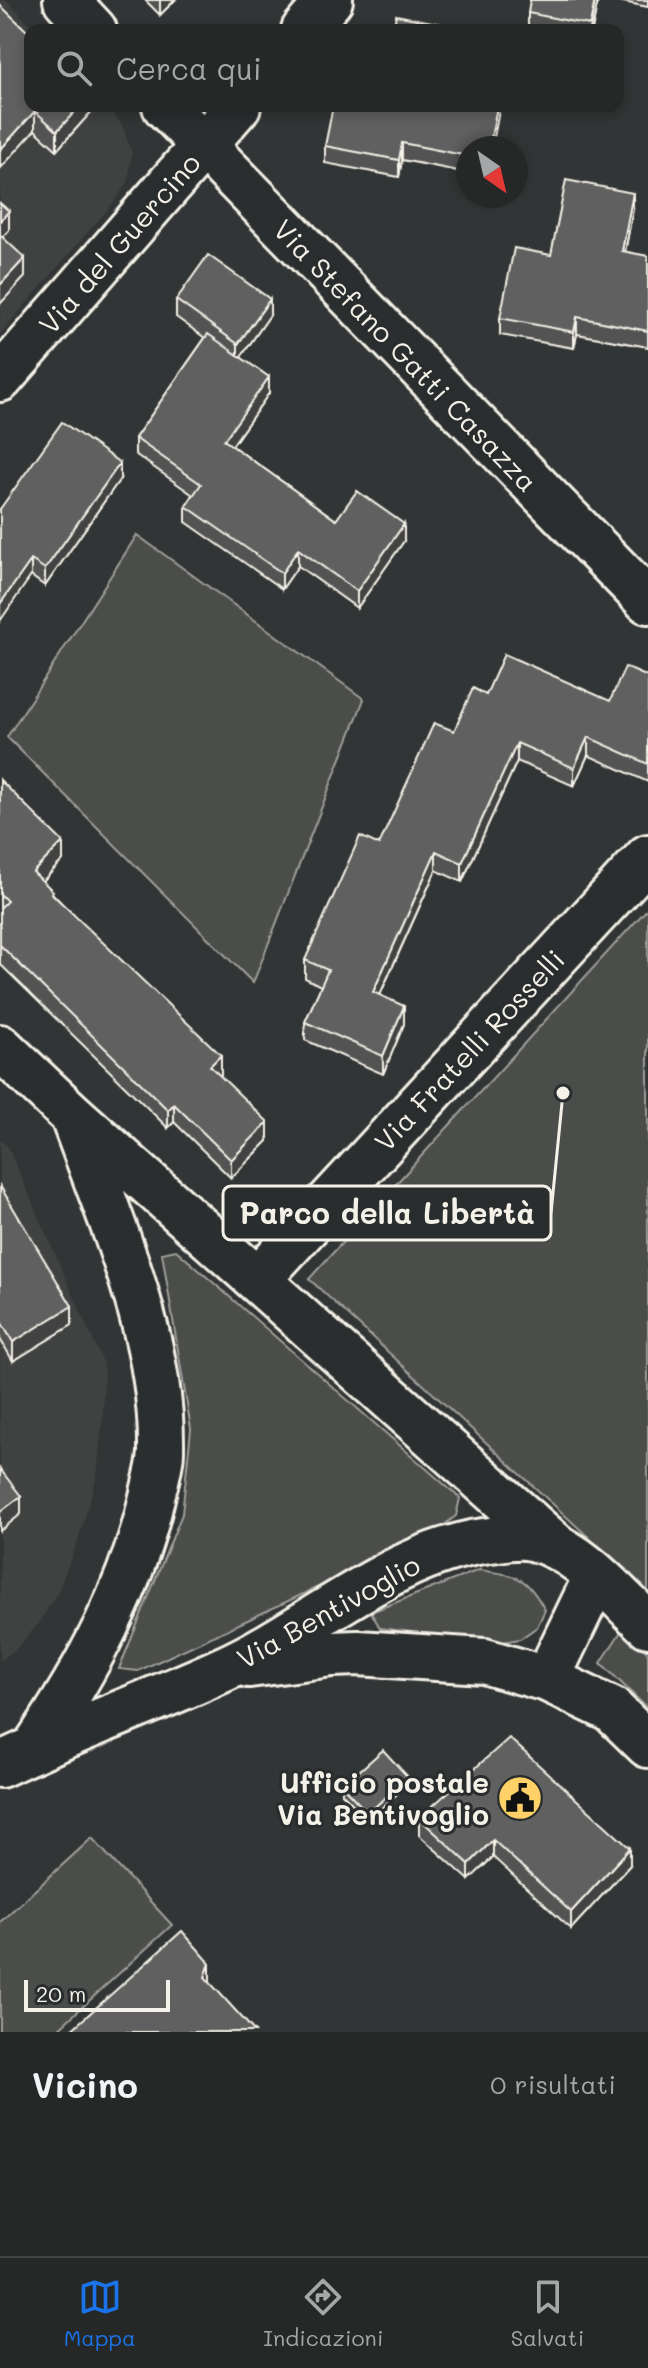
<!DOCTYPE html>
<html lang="it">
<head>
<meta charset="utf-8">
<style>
	body { margin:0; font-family:Mali,sans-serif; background:#2e3030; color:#f1f3f6 }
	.compass { position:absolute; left:456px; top:136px; width:72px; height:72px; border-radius:50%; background:#262828; box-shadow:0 4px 12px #0003; rotate:146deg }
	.scale { position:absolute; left:24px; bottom:20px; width:146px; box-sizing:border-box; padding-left:8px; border:4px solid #f4f1e8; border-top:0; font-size:22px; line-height:28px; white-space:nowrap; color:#f4f1e8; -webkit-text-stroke:6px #2a2d2e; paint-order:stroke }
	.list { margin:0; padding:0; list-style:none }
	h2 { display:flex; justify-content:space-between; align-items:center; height:104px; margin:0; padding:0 32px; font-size:34px }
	h2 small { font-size:26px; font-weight:400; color:#a4a6a8 }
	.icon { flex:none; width:44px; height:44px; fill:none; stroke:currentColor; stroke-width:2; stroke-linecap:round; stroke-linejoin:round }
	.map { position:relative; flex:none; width:648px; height:2032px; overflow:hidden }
	.search { position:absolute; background:#262828; box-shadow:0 4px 12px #0003; left:24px; right:24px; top:24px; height:88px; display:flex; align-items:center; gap:20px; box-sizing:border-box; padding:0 28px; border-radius:16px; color:#a4a6a8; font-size:30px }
	.sheet { height:224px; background:#262828 }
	nav { display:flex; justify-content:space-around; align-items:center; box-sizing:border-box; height:112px; border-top:2px solid #424445; background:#262828; font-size:22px; color:#a4a6a8 }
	nav a { display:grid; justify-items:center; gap:4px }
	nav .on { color:#1a73e8 }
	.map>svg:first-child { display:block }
	.built { fill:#404242 }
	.green { fill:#4b4d4c; stroke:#a09f9a; stroke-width:2 }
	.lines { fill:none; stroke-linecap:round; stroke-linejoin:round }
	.minor-casing { stroke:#f4f1e8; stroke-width:50 }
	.tertiary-casing { stroke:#f4f1e8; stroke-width:50 }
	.minor { stroke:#2a2d2e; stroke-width:44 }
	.tertiary { stroke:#2a2d2e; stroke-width:44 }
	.wall { fill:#525352; stroke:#f4f1e8; stroke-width:2 }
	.shaded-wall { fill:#424342; stroke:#f4f1e8; stroke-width:2 }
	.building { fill:#5f605f; stroke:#f4f1e8; stroke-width:2 }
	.labels { text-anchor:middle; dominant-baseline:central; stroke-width:6; stroke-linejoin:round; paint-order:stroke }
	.street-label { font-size:28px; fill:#f4f1e8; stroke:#2a2d2e }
	.poi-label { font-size:28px; font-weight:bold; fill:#f4f1e8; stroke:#2a2d2e; text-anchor:end }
	.leader { fill:none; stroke:#f4f1e8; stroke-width:3 }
	.callout-dot { fill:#f4f1e8; stroke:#2a2d2e; stroke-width:3 }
	.callout { fill:#2a2d2e; stroke:#f4f1e8; stroke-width:3 }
	.callout-label { font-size:30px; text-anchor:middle; font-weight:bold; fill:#f4f1e8 }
</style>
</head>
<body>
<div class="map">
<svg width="648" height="2032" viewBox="0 0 648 2032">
	<rect width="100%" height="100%" fill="#323535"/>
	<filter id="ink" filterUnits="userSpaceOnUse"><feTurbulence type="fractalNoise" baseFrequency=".0125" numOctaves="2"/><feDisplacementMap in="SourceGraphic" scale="16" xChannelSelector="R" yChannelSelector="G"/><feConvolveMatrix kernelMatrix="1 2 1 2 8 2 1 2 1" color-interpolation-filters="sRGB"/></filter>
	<g filter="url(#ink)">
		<path class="built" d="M0,0H7L35,30H30V106H107L122,125L132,153L128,182L114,202L0,334Z
			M0,1139L8,1147L104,1365L103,1414L97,1476L78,1540L59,1589L39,1623L17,1648L0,1661Z"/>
		<path class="green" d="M137,535L364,699L253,983L7,737Z
			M648,908V1592L309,1279Z
			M176,1250L460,1498L456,1516L432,1534L138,1671L119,1669L182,1514L191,1429L162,1253Z
			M479,1570C518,1576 525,1574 545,1610L537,1627L520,1639L496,1643L380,1628L371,1612Z
			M623,1628L648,1653V1709L601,1663Z
			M92,1838L172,1925L55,2032H0V1922Z"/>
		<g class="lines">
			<g class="minor-casing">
				<path id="minor" d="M66,0L94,30
					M304,30L330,0
					M165,106L648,601
					M0,379L238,106
					M0,1047L72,1115L557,1547
					M258,1279L648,857
					M33,1750C86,1671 133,1587 153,1493C156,1479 161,1464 161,1451C163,1335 111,1224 73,1117"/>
			</g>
			<g class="tertiary-casing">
				<path id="tertiary" d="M249,1665L332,1654L358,1653L484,1661L547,1679L612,1710L648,1745
					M547,1679L596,1577
					M0,1765C73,1730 150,1703 224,1669C312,1629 392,1552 490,1540C504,1538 519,1535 532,1538C579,1549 614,1593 648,1625"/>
			</g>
			<use href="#minor" class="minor"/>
			<use href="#tertiary" class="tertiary"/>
		</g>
		<path class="wall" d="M145,0H175L160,15Z
			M598,0L592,30L528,29V13Z
			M613,0H648V7Z
			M0,5L92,106V111L57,150L35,130Z
			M499,106V111L468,148V173L402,160L399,177L325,163V146Z
			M633,209L625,252L648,256V347L577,334L574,348L500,335V318L551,255Z
			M176,300L270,315L241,357L269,393L232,446L336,520L404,541L357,608L298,566L282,589L186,522V506L193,495L135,454V438L205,338L176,317Z
			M120,479L45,586L31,576L0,509Z
			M648,677V782L588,755L574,786L517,761L462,882L436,870L380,995L404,1024L383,1074L305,1040V1022L321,986L305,978V960L454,731L486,695L610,701Z
			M0,780L63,860L42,882L53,894L221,1074L220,1075L268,1141L231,1178L174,1122L168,1128L0,964Z
			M0,1186L72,1325L13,1361L0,1339Z
			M408,1784L368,1820L342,1793V1786Z
			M419,1818L630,1865L571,1929L493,1857L469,1880L419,1835Z"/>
		<path class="shaded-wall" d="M160,0H175L160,15Z
			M595,0H598L592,30H590Z
			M80,106H92V111L57,150V131Z
			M497,106H499V111L492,148H489Z
			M35,111V130L0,169V150Z
			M402,143V160L399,177V160Z
			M633,193V209L622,268V251Z
			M9,211V230L0,240V221Z
			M25,258V277L0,304V285Z
			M270,299V315L238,361V344Z
			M577,317V334L574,348V332Z
			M269,377V393L224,457V440Z
			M120,463V479L45,586V569Z
			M404,524V541L357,608V591Z
			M298,549V566L282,589V573Z
			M31,560V576L0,621V604Z
			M588,737V755L574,786V768Z
			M517,743V761L462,882V863Z
			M63,842V860L33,891V872Z
			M436,851V870L373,1010V992Z
			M404,1006V1024L383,1074V1056Z
			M221,1055V1074L210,1085V1066Z
			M174,1104V1122L168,1128V1110Z
			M268,1122V1141L231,1178V1160Z
			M72,1306V1325L13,1361V1342Z
			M21,1496V1514L0,1531V1512Z
			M408,1777V1784L368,1820V1813Z
			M493,1840V1857L469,1880V1864Z
			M630,1848V1865L571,1929V1912Z
			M210,1963V1982L205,1996V1977Z"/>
		<path class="building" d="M530,0H595L590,25L528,13Z
			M0,5L30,34V106H80L57,131L35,111L0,150Z
			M396,15L468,29L467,30H393Z
			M333,106H497L489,148H468V156L402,143L399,160L325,146Z
			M566,180L633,193L622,251L648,256V331L577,317L574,332L500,318L514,248L551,255Z
			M0,203L9,211L0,221Z
			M0,235L25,258L0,285Z
			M208,255L270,299L238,344L176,300Z
			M208,334L269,377L224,440L336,520L357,491L404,524L357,591L298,549L282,573L186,506L201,484L135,438Z
			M62,422L120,463L45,569L31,560L0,604V509Z
			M504,654L610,701L625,667L648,677V764L588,737L574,768L517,743L462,863L436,851L373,992L404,1006L383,1056L305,1022L328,970L305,960L360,836L379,845L434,723L454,731L473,688L486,695Z
			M0,780L63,842L33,872L53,891L51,893L221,1055L210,1066L268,1122L231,1160L174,1104L168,1110L0,945V908L7,901L0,894Z
			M0,1186L72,1306L13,1342L0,1320Z
			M0,1469L21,1496L0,1512Z
			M509,1738L630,1848L571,1912L493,1840L469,1864L419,1818Z
			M383,1750L408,1777L368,1813L342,1786Z
			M182,1931L210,1963L205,1977L255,2032H69Z"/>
	</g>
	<defs>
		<g id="civic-disc" transform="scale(2.3)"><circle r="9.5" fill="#ffd166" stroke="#2a2d2e"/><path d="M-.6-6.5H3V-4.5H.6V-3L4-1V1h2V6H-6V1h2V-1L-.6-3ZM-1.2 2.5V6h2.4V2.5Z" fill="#111"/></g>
	</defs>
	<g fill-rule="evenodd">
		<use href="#civic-disc" x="520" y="1798"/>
	</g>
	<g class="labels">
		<g class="street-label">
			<text transform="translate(119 243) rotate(-49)">Via del Guercino</text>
			<text transform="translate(406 355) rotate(46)">Via Stefano Gatti Casazza</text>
			<text transform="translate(469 1050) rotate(-47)">Via Fratelli Rosselli</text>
			<text transform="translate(328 1611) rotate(-29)">Via Bentivoglio</text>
		</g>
		<g class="poi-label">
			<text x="489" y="1782">Ufficio postale<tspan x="489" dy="32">Via Bentivoglio</tspan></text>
		</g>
	</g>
	<path class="leader" d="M563 1093L551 1213"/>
	<circle class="callout-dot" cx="563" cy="1093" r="8"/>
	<rect class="callout" x="223" y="1186" width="328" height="54" rx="8"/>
	<g class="callout-label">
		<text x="387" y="1224">Parco della Libertà</text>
	</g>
</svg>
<svg class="compass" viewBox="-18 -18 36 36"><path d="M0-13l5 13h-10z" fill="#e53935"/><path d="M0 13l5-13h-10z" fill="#a4a6a8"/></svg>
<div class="scale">20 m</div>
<div class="search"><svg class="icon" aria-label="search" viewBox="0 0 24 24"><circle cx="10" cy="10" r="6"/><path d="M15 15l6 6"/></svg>Cerca qui</div>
</div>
<section class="sheet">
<h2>Vicino<small>0 risultati</small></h2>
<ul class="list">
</ul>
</section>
<nav>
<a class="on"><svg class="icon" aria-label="map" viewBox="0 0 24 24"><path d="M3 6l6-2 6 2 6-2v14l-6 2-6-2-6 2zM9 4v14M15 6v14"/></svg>Mappa</a>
<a><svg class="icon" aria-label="directions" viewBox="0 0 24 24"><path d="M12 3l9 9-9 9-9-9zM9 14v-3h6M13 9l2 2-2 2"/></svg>Indicazioni</a>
<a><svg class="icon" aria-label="saved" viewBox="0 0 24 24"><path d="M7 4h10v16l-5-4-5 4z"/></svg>Salvati</a>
</nav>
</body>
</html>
